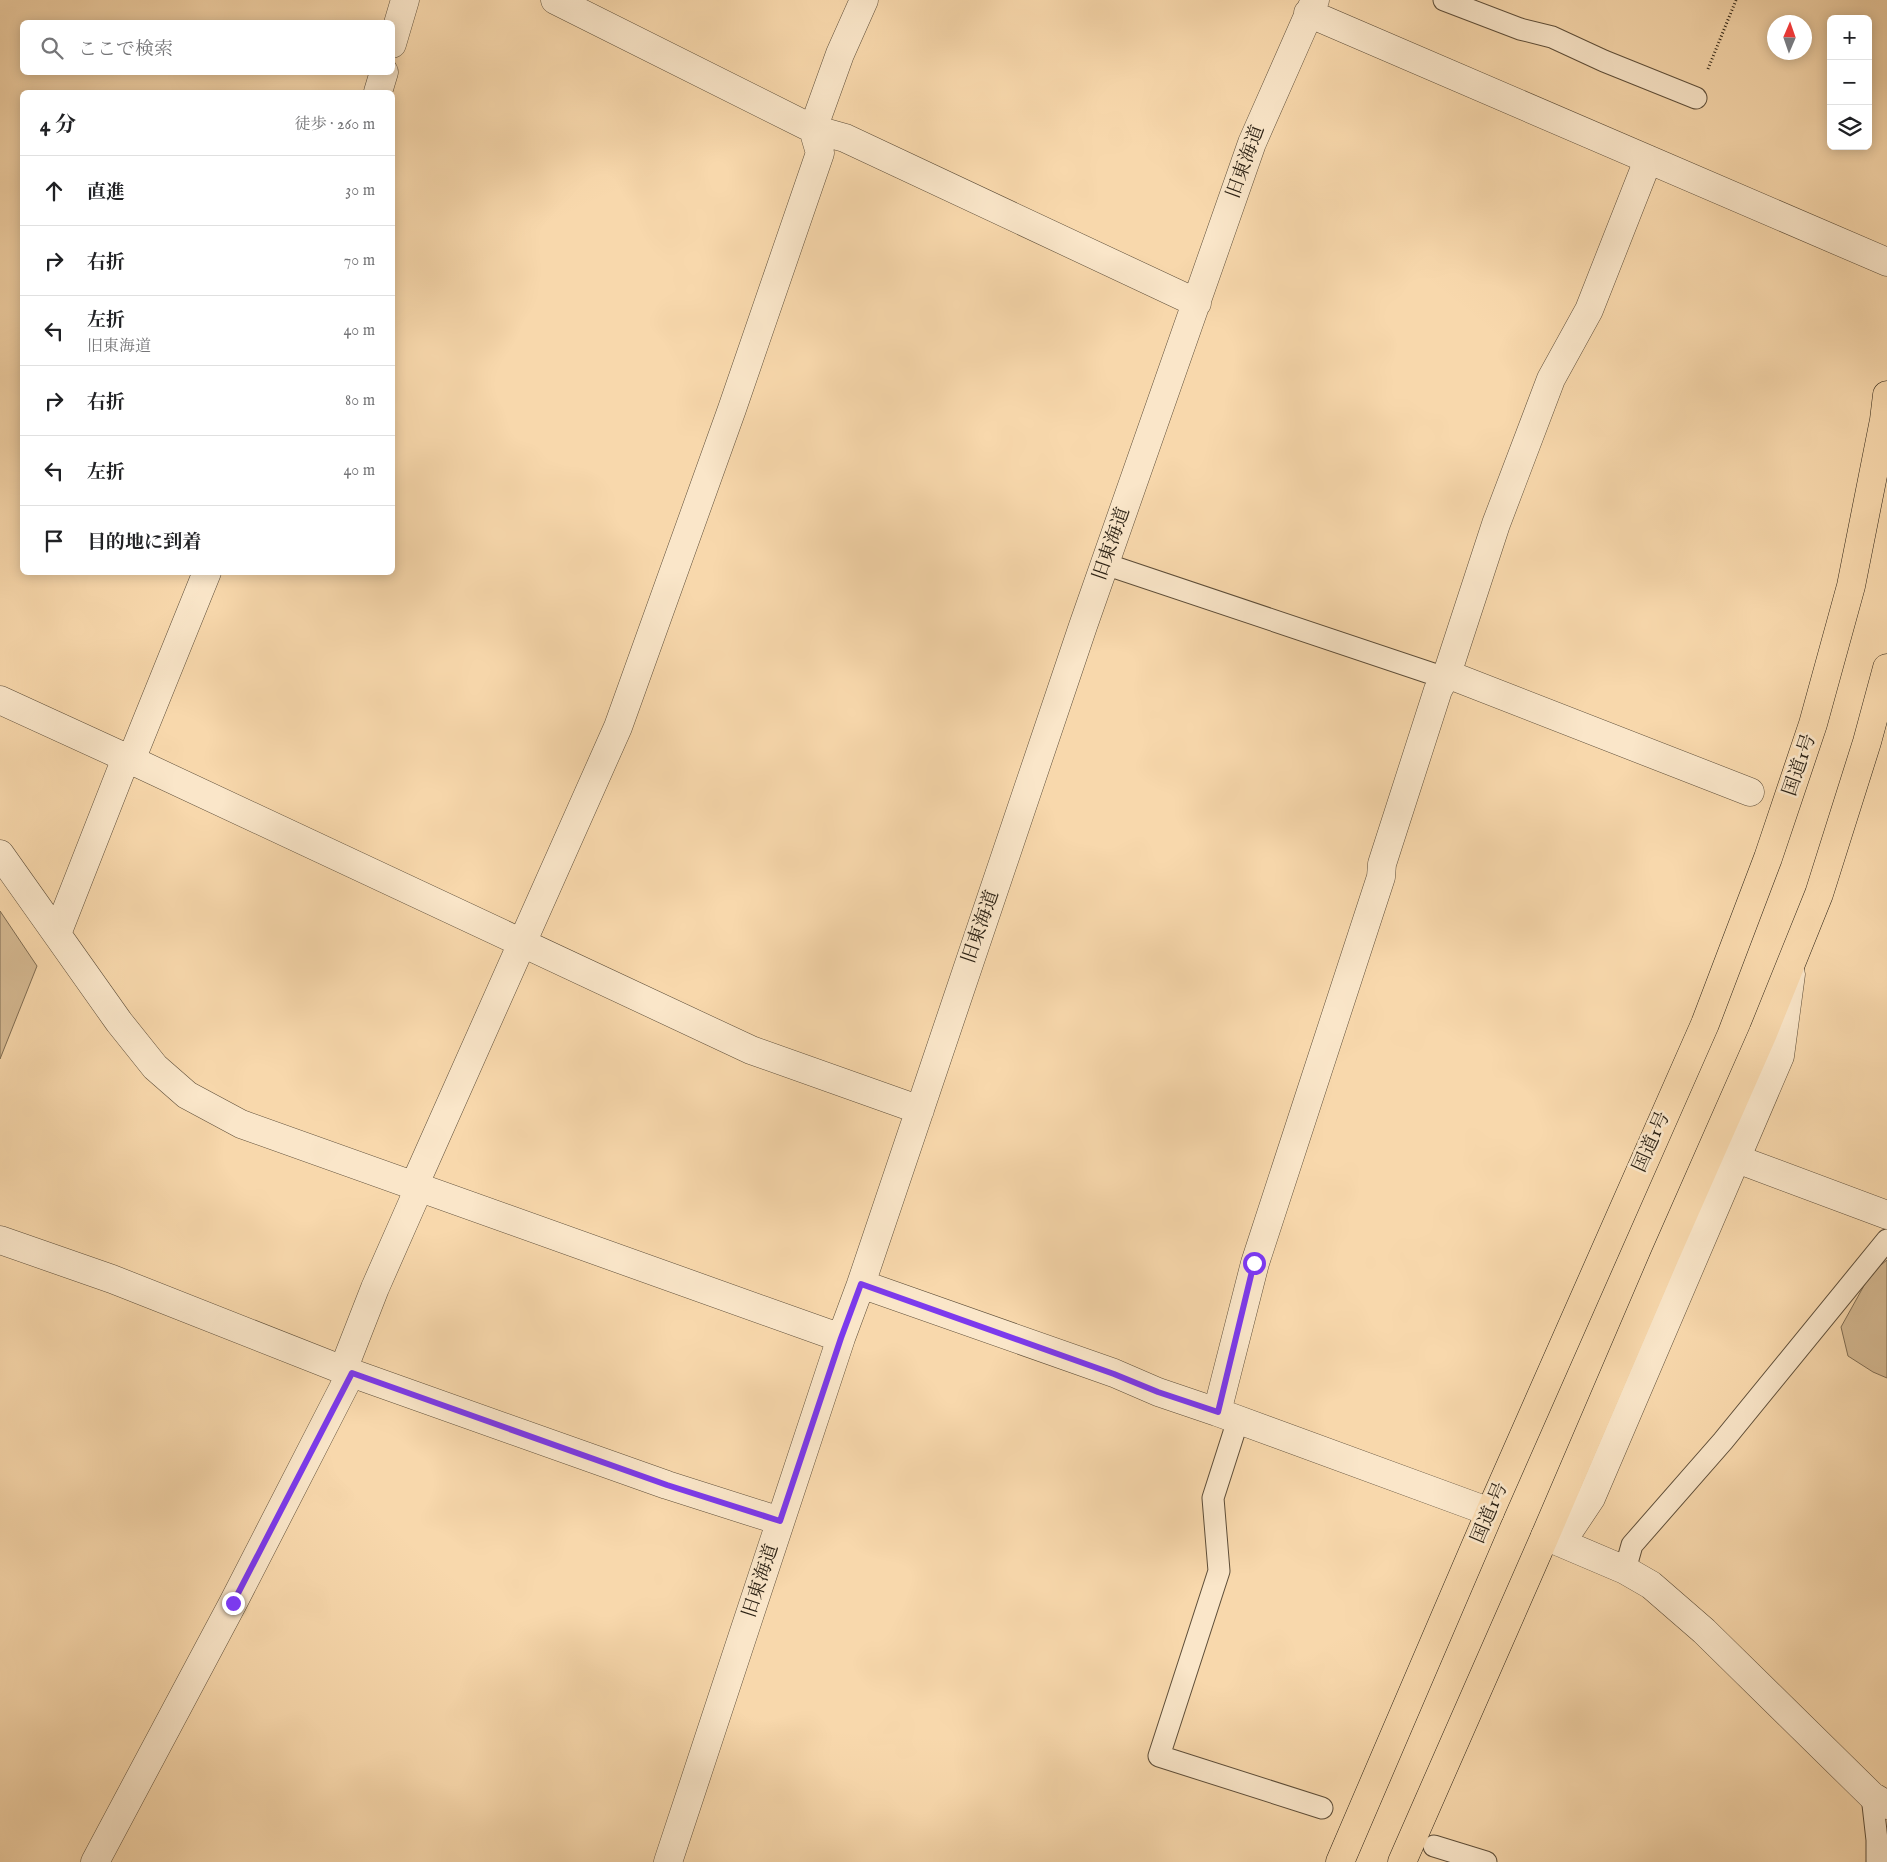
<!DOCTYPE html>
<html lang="ja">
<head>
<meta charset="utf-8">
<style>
	body { margin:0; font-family:"IM FELL English","Noto Serif JP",serif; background:#f6f6f6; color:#202124 }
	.controls { position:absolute; right:15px; top:15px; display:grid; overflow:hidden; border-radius:8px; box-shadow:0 2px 12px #0003 }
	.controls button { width:45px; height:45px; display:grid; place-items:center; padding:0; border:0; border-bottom:1px solid #e0e0e0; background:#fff; color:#202124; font:25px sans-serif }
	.compass { position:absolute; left:1767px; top:15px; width:45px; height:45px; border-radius:50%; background:#fff; box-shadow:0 2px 12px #0003; rotate:2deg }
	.stop { position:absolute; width:15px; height:15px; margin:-11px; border:4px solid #7c3aed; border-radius:50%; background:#fff }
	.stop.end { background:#7c3aed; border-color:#fff; box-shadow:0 1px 5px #0008 }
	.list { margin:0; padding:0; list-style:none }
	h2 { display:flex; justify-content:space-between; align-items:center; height:65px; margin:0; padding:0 20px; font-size:21px }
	h2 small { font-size:16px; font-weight:400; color:#757577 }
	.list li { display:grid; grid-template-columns:32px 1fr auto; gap:15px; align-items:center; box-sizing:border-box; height:70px; padding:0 20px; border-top:1px solid #e0e0e0 }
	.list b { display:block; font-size:19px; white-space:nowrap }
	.list p { margin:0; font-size:16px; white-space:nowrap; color:#757577 }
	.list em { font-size:16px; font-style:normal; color:#757577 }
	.icon { flex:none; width:28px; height:28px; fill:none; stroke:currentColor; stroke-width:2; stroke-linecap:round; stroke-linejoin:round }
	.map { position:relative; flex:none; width:1887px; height:1862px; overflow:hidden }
	.search { position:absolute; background:#fff; box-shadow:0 2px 12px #0003; left:20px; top:20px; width:375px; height:55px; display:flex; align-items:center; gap:12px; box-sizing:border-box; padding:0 18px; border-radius:8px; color:#757577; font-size:19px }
	.panel { position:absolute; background:#fff; box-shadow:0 2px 12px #0003; left:20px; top:90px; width:375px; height:485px; border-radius:8px }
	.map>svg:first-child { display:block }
	.green { fill:#d5b992; stroke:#7f6c52 }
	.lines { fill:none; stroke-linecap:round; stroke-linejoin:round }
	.service-casing { stroke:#5d4d38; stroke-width:23 }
	.minor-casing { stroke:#5d4d38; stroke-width:29 }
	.trunk-casing { stroke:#291f12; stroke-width:29 }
	.path { stroke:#291f12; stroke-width:3; stroke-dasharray:1 2.5; stroke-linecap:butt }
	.service { stroke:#fae6c9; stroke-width:21 }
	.minor { stroke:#fae6c9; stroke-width:28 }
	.trunk { stroke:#f8d8ac; stroke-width:28 }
	.route { stroke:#7c3aed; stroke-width:6 }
	.labels { text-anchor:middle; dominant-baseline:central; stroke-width:5; stroke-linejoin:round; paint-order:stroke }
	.street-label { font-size:19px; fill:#291f12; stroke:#fae6c9 }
</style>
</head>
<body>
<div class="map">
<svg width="1887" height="1862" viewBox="0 0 1887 1862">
	<rect width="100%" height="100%" fill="#f8d8ac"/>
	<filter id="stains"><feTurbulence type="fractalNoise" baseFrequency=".004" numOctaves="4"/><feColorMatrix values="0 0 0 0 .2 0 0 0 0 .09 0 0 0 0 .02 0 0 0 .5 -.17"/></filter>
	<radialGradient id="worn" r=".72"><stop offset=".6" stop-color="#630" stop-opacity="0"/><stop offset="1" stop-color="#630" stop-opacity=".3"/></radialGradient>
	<path class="green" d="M0,911L37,966L0,1059Z
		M1887,1260V1378L1873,1372L1848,1356L1841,1327L1871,1273Z"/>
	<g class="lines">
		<g class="service-casing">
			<path id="service" d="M1444,0L1520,29L1552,37L1604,61L1696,98
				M1105,564L1445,678
				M1238,1420L1213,1498L1219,1571L1159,1756L1322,1808
				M1625,1570L1632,1545L1723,1441L1887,1240
				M1872,1796L1877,1840V1862
				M1434,1846L1486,1862"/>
		</g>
		<g class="minor-casing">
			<path id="minor" d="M555,0L813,129L845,138L1197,303
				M1308,13L1887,262
				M392,44L405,0
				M378,92L384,72
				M1447,674L1750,792
				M0,700L131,760L207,572
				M131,760L751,1050L920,1110
				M0,854L119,1022L155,1067L187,1095L241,1124L841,1338
				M57,934L126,758
				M1737,1159L1887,1215
				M414,1186L618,727L732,409L820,153L813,129L840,54L864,0
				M0,1240L112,1279L343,1370L667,1485L780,1521
				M861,1284L1114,1373L1158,1392L1217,1412L1490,1512
				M343,1370L375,1288L419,1188
				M1217,1412L1255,1263L1381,877L1382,864L1438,690L1447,674L1496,524L1551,379L1589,310L1648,160
				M1545,1536L1625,1570L1651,1585L1704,1631L1872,1796L1887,1805
				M1561,1543L1591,1498L1780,1056L1791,974
				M95,1862L233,1603L351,1373
				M668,1862L841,1338L861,1284L1083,626L1252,143L1315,0"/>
		</g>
		<g class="trunk-casing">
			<path id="trunk" d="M1340,1862L1490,1512L1705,1024L1768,858L1813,724L1851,586L1884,420L1887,395
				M1402,1862L1545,1536L1664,1258L1763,1033L1819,894L1867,742L1887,668"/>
		</g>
		<path class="path" d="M1708,69L1736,0"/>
		<use href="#service" class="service"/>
		<use href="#minor" class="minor"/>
		<use href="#trunk" class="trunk"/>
	</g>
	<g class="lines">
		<path class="route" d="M233,1603L352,1373L667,1485L780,1521L841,1338L861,1284L1114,1374L1158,1392L1218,1412L1254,1263"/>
	</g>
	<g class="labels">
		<g class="street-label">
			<text transform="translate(1246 162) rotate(-70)">旧東海道</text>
			<text transform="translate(1112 544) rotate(-71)">旧東海道</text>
			<text transform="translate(1800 765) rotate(-71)">国道1号</text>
			<text transform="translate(981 927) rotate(-71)">旧東海道</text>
			<text transform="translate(1652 1142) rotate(-66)">国道1号</text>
			<text transform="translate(1490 1513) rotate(-67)">国道1号</text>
			<text transform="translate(761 1581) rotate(-72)">旧東海道</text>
		</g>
	</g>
	<rect width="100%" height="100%" filter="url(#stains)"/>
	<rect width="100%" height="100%" fill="url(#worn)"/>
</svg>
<div class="controls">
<button>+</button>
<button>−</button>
<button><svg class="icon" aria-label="layers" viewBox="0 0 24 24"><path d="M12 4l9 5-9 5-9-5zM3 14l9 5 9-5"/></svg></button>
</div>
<svg class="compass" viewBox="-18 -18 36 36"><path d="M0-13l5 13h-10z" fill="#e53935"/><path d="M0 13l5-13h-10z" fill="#757577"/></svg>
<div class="stop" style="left:1254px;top:1263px"></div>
<div class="stop end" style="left:233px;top:1603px"></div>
<div class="search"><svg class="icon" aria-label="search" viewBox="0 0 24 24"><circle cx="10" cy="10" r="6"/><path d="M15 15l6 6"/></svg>ここで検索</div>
<section class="panel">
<h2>4 分<small>徒歩 · 260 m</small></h2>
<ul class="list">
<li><svg class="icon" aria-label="ahead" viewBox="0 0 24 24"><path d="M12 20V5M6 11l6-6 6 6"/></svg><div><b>直進</b></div><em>30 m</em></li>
<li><svg class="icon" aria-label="right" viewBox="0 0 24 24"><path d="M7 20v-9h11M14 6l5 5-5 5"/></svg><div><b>右折</b></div><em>70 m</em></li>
<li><svg class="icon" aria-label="left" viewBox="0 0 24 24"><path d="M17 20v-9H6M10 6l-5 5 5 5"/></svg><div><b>左折</b><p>旧東海道</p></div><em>40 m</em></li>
<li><svg class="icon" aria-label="right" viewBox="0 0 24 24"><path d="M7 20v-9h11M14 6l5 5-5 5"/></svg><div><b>右折</b></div><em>80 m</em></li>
<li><svg class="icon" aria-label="left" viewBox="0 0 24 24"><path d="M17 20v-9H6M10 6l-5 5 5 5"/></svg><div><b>左折</b></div><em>40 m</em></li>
<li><svg class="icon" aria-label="arrive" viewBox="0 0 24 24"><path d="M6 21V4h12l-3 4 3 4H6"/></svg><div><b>目的地に到着</b></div></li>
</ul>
</section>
</div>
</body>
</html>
